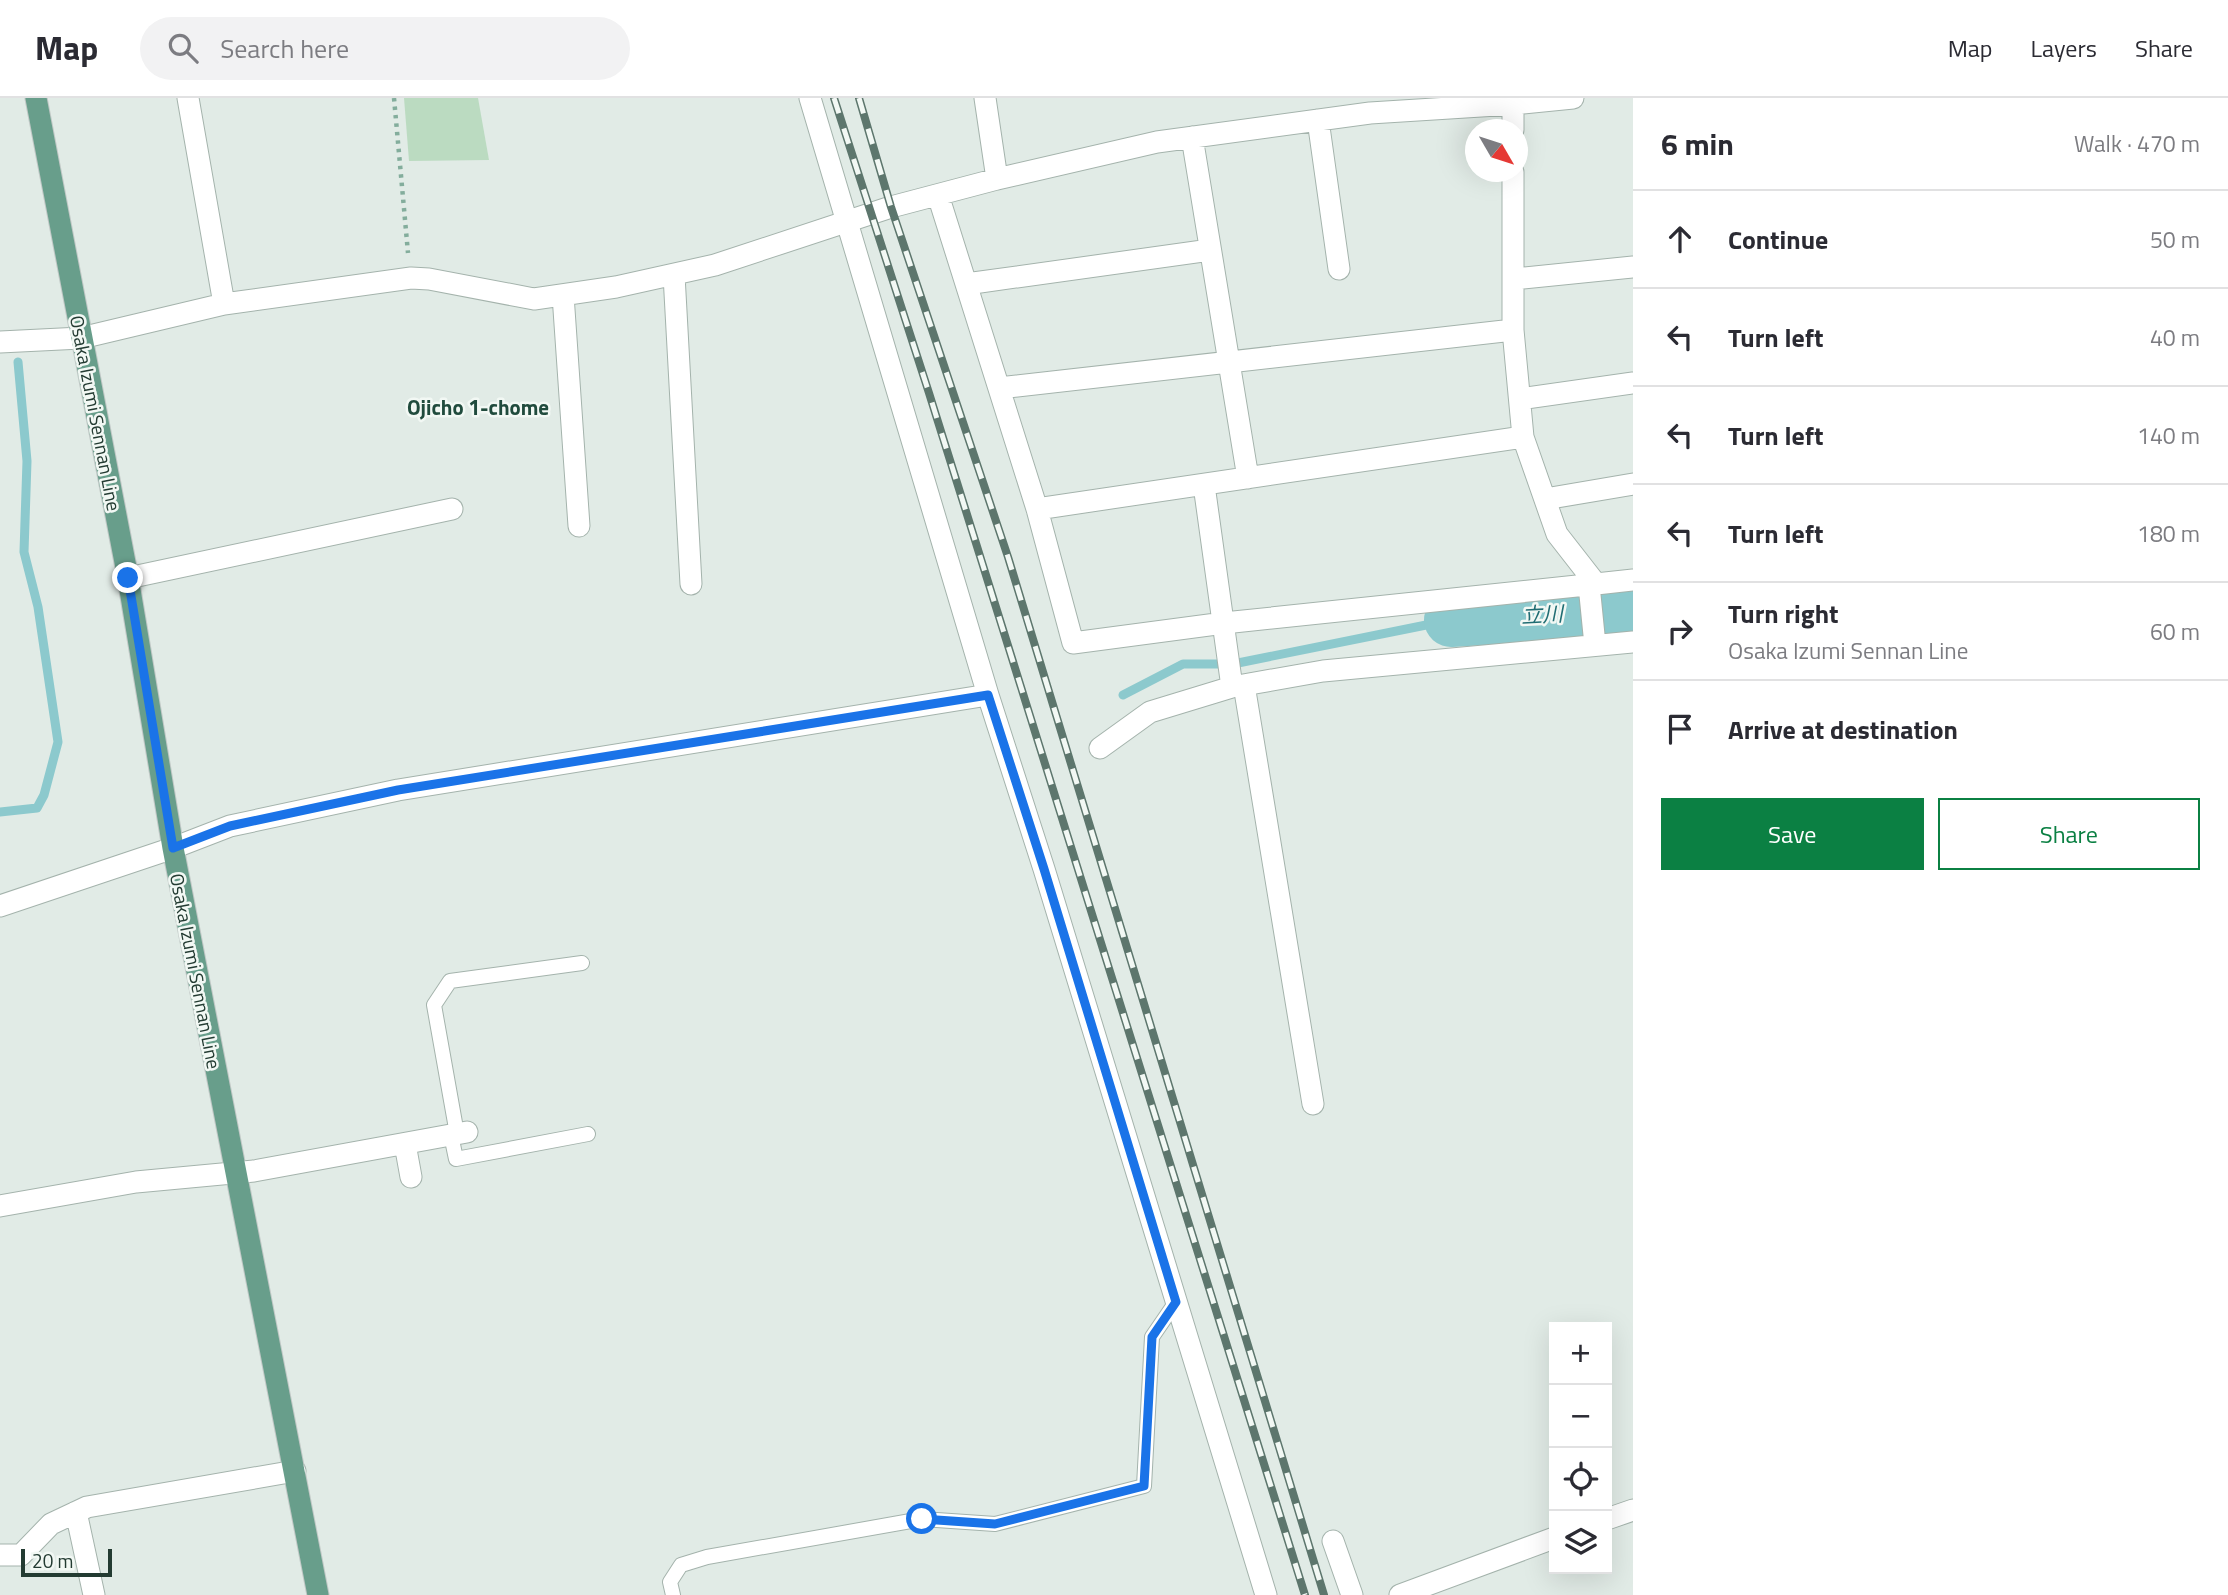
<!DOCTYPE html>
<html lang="en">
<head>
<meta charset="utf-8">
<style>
	body { margin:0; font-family:"Titillium Web","Noto Sans JP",sans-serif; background:#f2f2f3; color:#2b2b33 }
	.controls { position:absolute; right:21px; bottom:21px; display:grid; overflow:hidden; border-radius:0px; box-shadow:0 7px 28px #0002 }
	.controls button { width:63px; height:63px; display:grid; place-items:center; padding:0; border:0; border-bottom:2px solid #e1e1e2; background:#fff; color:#2b2b33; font:35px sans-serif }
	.compass { position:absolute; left:1465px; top:21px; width:63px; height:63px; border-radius:50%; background:#fff; box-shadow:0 7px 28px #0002; rotate:129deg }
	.scale { position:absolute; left:21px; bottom:18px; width:91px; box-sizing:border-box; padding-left:7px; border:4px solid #233b32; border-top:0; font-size:19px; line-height:24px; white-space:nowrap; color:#233b32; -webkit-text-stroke:5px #f2f8f4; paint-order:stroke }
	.stop { position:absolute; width:21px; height:21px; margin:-16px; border:5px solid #1a73e8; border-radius:50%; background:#fff }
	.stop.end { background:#1a73e8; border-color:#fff; box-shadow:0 2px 7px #0008 }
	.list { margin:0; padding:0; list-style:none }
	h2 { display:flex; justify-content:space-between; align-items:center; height:91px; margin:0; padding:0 28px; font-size:30px }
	h2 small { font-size:23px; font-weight:400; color:#7c7c81 }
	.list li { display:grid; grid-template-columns:46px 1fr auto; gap:21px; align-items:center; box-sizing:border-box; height:98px; padding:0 28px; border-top:2px solid #e1e1e2 }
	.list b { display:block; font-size:26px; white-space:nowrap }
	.list p { margin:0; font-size:23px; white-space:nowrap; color:#7c7c81 }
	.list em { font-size:23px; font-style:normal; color:#7c7c81 }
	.actions { display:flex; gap:14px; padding:21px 28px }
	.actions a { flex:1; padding:16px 0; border:2px solid #0b8043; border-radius:0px; text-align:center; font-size:24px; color:#0b8043 }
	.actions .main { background:#0b8043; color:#fff }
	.icon { flex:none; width:38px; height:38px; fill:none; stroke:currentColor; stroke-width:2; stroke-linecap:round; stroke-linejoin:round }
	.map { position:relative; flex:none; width:1633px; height:1497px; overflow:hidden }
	header { display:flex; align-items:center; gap:42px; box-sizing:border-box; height:98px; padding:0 35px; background:#fff; border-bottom:2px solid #e1e1e2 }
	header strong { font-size:33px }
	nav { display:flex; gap:38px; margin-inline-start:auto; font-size:24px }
	.search { width:490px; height:63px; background:#f2f2f3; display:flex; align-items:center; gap:18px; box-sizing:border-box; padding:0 24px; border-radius:38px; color:#7c7c81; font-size:26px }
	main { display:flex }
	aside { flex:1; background:#fff }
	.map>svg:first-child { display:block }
	.green { fill:#bbdbc1 }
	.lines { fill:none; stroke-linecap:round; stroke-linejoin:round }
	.stream { stroke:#8cc9cd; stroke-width:9 }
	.river { stroke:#8cc9cd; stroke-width:54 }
	.service-casing { stroke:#a4b3ac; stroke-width:16 }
	.minor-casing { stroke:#a4b3ac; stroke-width:23 }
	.tertiary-casing { stroke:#a4b3ac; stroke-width:23 }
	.primary-casing { stroke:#c1c8c6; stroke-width:23 }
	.path { stroke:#83ad9c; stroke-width:4.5; stroke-dasharray:3.5 5; stroke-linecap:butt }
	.service { stroke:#fff; stroke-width:14 }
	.minor { stroke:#fff; stroke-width:21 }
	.tertiary { stroke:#fff; stroke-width:21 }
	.primary { stroke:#689e8b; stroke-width:21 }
	.rail-casing { stroke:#5d766d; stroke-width:8 }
	.rail { stroke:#f2f8f4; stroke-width:5; stroke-dasharray:16; stroke-linecap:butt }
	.route { stroke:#1a73e8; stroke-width:9 }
	.labels { text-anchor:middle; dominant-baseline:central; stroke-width:5; stroke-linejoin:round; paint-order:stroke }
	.street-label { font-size:19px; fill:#233b32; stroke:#f2f8f4 }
	.neighbourhood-label { font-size:21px; font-weight:bold; fill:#204b3d; stroke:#f2f8f4 }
	.water-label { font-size:21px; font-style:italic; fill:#206d73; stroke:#f2f8f4 }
</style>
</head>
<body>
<header>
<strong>Map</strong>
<div class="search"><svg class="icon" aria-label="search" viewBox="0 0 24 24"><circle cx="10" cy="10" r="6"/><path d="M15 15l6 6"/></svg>Search here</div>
<nav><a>Map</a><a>Layers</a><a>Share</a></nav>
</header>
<main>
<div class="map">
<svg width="1633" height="1497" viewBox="0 0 1633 1497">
	<rect width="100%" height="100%" fill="#e1ebe6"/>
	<path class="green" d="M404,0H478L489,62L409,63Z"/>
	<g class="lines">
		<path class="stream" d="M1123,597L1183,566H1233L1451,522
			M0,714L37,710L44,697L58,644L38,509L24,454L27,363L18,264"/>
		<path class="river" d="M1451,522L1633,511"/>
		<g class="service-casing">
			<path id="service" d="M457,1036L434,907L450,883L582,865
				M451,1037L456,1061L588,1036
				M673,1497L670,1484L681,1467L707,1459L922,1421L995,1426L1144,1388L1152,1239L1176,1204"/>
		</g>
		<g class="minor-casing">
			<path id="minor" d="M188,0L224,206
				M985,0L997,81
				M1513,6V32
				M1318,22L1339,171
				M1192,39L1248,380
				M1513,74V232L1523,339L1557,436L1596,486L1633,482
				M938,97L1037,411L1073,545L1224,525L1596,486
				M674,177L691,486
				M1514,181L1633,169
				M966,186L1210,152
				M563,197L579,428
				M0,244L81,240L224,206L411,180L429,181L534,201L616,189L715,167L891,109L997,81L1157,44L1370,15L1513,6L1573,0
				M999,290L1513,232
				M1520,301L1633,285
				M1204,387L1232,589L1323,573L1633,544
				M1545,401L1633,386
				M1037,411L1523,339
				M128,480L452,411
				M1589,487L1595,547
				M1244,587L1313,1006
				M1100,650L1150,614L1232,589
				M405,1046L411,1079
				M0,1108L136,1084L254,1073L467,1034
				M76,1414L94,1497
				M1607,1421L1633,1412
				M1333,1443L1352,1497
				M0,1457H21L51,1426L87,1409L295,1373
				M1400,1497L1554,1440"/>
		</g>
		<g class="tertiary-casing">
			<path id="tertiary" d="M810,0L988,597L1044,771L1266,1497
				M0,808L173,750L230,728L398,692L988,597"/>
		</g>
		<g class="primary-casing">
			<path id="primary" d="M36,0L128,480L173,750L318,1497"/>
		</g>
		<path class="path" d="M394,0L408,155"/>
		<use href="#service" class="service"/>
		<use href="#minor" class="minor"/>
		<use href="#tertiary" class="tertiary"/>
		<use href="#primary" class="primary"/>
		<g class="rail-casing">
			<path id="rail" d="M834,0L929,295L1305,1497
				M859,0L891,109L1008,459L1324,1497"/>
		</g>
		<use href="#rail" class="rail"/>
	</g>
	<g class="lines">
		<path class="route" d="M128,480L173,750L230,728L398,692L988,597L1044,771L1176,1204L1152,1239L1144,1388L995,1426L922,1421"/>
	</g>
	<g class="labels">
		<g class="street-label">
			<text transform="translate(96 315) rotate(79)">Osaka Izumi Sennan Line</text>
			<text transform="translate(196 873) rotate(79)">Osaka Izumi Sennan Line</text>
		</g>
		<g class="neighbourhood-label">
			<text x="478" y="309">Ojicho 1-chome</text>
		</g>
		<g class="water-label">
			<text transform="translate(1542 516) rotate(-3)">立川</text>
		</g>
	</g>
</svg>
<div class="controls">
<button>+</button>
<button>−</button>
<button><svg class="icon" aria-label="locate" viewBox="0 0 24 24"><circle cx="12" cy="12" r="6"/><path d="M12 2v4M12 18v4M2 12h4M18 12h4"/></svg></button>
<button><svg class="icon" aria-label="layers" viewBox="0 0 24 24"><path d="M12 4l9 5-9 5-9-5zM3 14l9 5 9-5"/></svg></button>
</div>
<svg class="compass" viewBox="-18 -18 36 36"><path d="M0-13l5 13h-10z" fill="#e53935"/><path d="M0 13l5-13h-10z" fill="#7c7c81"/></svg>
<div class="scale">20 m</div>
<div class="stop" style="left:922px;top:1421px"></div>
<div class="stop end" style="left:128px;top:480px"></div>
</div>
<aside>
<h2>6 min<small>Walk · 470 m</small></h2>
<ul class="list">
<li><svg class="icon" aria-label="ahead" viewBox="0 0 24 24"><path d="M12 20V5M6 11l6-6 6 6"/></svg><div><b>Continue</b></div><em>50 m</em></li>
<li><svg class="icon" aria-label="left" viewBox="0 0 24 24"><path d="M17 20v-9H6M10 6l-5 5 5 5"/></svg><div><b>Turn left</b></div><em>40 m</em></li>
<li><svg class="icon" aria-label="left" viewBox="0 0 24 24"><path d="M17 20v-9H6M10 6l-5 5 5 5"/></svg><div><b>Turn left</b></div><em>140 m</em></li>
<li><svg class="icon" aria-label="left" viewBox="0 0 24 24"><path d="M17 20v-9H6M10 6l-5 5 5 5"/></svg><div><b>Turn left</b></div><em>180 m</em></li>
<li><svg class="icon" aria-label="right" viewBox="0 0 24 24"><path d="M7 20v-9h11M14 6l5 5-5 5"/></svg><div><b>Turn right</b><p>Osaka Izumi Sennan Line</p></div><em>60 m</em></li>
<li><svg class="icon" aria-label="arrive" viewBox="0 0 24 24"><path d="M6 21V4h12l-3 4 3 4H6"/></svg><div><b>Arrive at destination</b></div></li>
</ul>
<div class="actions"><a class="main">Save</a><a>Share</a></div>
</aside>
</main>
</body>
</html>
